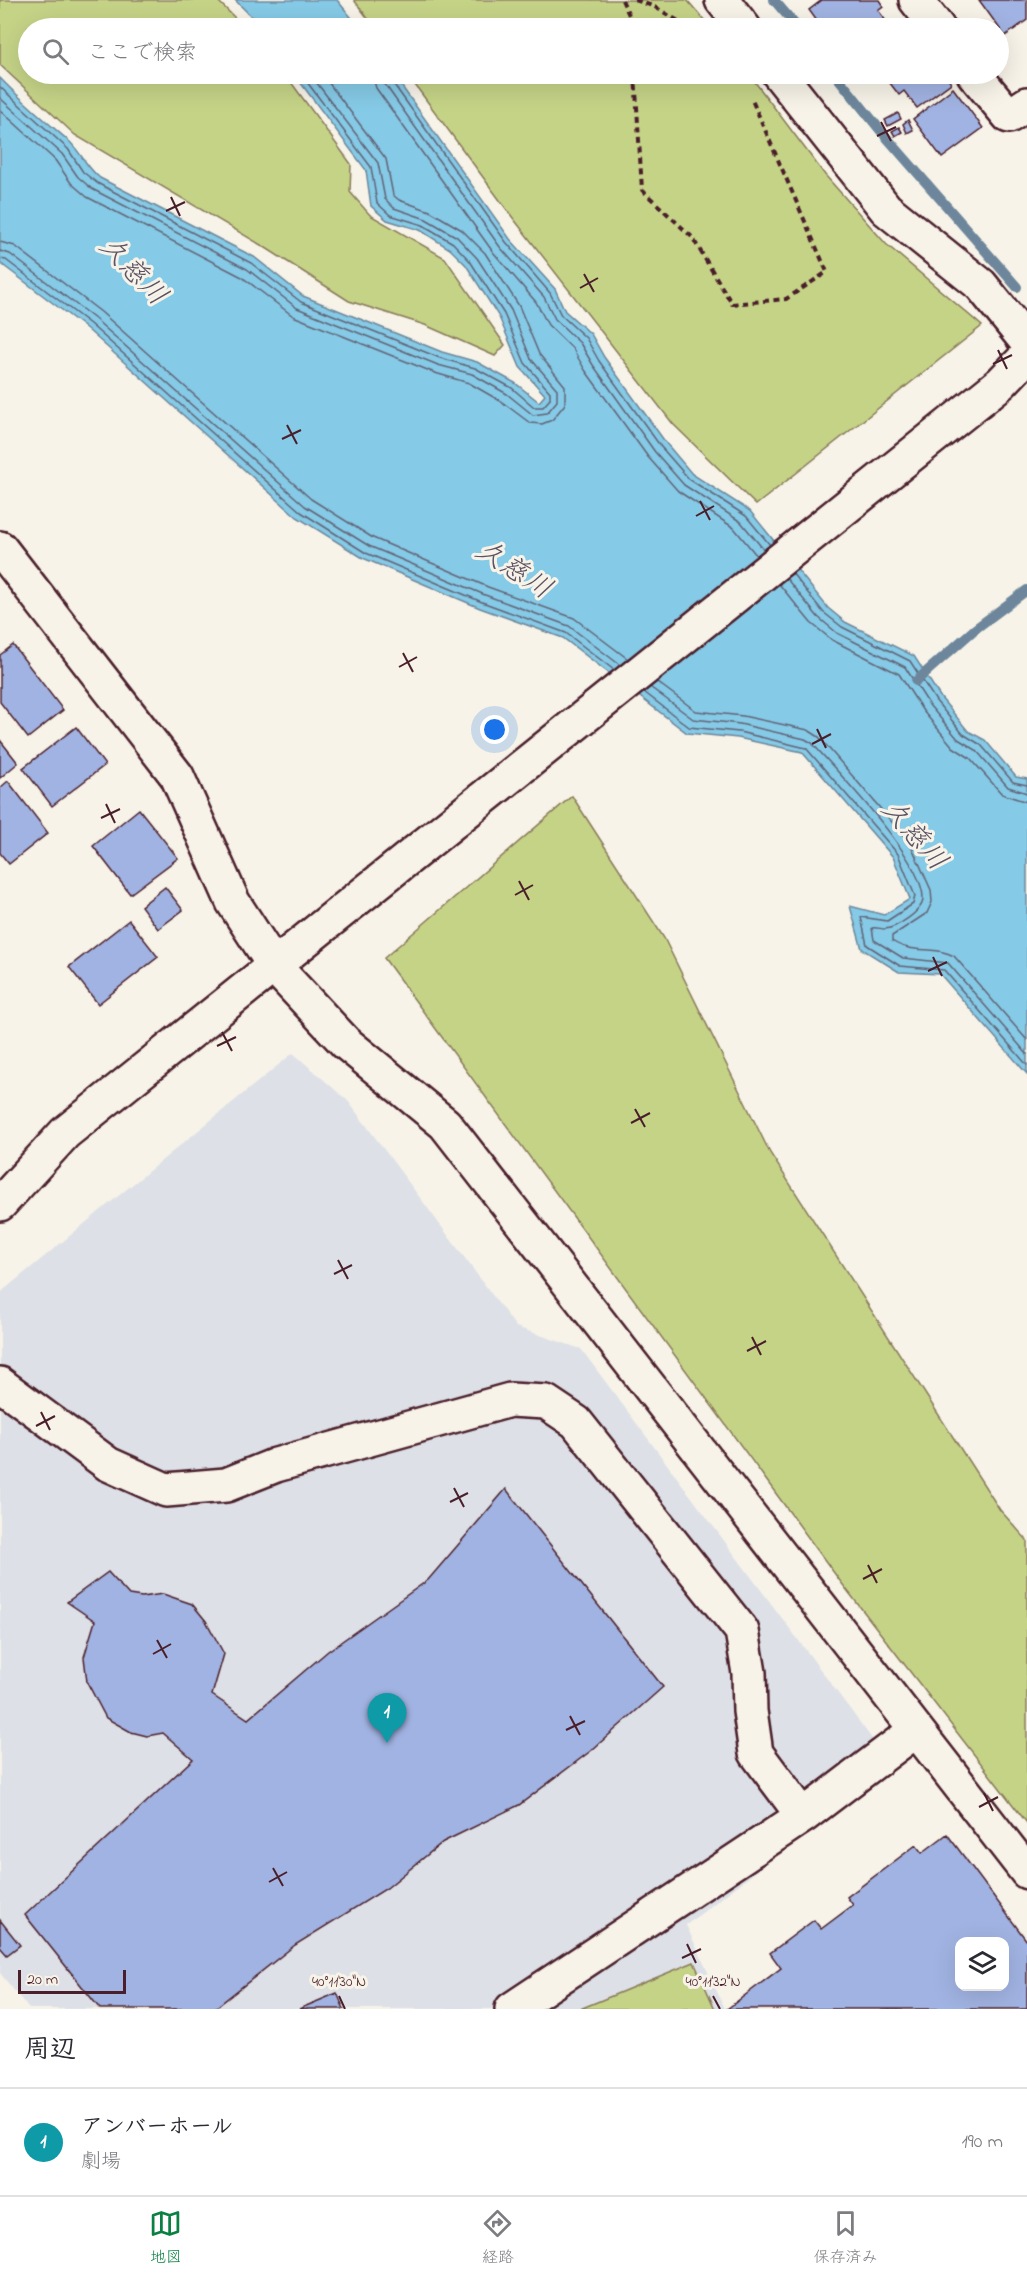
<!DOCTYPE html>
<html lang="ja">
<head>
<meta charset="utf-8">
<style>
	body { margin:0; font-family:"Indie Flower","Klee One",sans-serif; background:#f2f2f3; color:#2b2b33 }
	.controls { position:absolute; right:18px; bottom:18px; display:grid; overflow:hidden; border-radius:12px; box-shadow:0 6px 24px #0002 }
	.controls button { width:54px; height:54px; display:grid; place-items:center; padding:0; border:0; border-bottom:2px solid #e1e1e2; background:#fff; color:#2b2b33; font:30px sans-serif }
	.scale { position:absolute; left:18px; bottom:15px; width:108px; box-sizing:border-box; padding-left:6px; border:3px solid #4a1f2b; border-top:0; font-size:16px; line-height:21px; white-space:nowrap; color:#4a1f2b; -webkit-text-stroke:4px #f7f3e8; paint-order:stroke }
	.you { position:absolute; left:495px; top:730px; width:21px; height:21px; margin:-15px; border:4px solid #fff; border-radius:50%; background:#1a73e8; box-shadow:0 0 0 9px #1a73e833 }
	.badge { display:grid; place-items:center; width:39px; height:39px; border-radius:50%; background:#0b8043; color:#fff; font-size:20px; font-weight:700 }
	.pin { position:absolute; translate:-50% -50px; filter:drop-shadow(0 2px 3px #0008) }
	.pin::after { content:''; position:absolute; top:32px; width:21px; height:18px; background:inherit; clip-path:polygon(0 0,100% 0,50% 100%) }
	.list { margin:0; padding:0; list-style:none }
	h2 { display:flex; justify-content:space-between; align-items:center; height:78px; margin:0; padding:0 24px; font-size:26px }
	h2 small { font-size:20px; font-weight:400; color:#7c7c81 }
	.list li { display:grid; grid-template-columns:39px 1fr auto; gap:18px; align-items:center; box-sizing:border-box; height:108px; padding:0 24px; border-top:2px solid #e1e1e2 }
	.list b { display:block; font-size:22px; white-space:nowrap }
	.list p { margin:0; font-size:20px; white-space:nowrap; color:#7c7c81 }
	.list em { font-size:20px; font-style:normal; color:#7c7c81 }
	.icon { flex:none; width:33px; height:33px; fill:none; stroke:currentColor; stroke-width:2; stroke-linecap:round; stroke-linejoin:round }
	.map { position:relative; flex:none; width:1027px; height:2009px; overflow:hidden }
	.search { position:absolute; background:#fff; box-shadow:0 6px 24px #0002; left:18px; right:18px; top:18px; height:66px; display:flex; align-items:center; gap:15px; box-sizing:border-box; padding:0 21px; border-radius:33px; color:#7c7c81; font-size:22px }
	.sheet { height:186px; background:#fff }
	nav { display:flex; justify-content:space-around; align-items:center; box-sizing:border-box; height:84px; border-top:2px solid #e1e1e2; background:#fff; font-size:16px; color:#7c7c81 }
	nav a { display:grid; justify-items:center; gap:3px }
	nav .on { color:#0b8043 }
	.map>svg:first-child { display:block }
	.built { fill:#dde0e6 }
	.green { fill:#c5d387; stroke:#887959; stroke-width:1.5 }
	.water { fill:#85cae6; stroke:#6d869b; stroke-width:1.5 }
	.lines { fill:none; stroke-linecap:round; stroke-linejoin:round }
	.shore { stroke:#626376; stroke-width:1.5 }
	.stream { stroke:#6d869b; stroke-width:10 }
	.building { fill:#a1b3e2; stroke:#4a1f2b; stroke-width:1.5; fill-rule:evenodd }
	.minor-casing { stroke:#4a1f2b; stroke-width:38 }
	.path { stroke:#4a1f2b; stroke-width:4; stroke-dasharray:6 4.5; stroke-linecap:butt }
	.minor { stroke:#f7f3e8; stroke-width:33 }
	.ticks { fill:none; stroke:#4a1f2b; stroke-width:2 }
	.labels { text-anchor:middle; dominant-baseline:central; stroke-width:6; stroke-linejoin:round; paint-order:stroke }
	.water-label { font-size:28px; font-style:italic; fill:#5c5263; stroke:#f7f3e8 }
	.ticks-label { font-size:15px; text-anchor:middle; fill:#4a1f2b; stroke:#f7f3e8; stroke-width:6; stroke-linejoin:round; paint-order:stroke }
</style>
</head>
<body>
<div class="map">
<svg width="1027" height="2009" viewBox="0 0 1027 2009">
	<rect width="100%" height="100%" fill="#f7f3e8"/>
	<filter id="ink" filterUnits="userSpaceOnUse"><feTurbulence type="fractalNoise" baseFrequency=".0167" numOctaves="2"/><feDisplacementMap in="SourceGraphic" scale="12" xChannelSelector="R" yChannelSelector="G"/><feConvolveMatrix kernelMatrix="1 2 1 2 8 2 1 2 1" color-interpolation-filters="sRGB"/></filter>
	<g filter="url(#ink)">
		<path class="built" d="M293,1053L348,1101L516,1327L581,1349L893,1767L686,1925L725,2009H29L0,1973V1293Z"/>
		<path class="green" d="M0,0H217L245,28H28V74H285L351,164L350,192L370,215L445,258L505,345L495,356L425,325L349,301L266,248L75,135L0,65Z
			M354,0H687L711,28H375Z
			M407,74H749L825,175L886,244L982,326L756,505L673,424L513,218Z
			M572,796L664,938L770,1153L1000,1510L1027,1540V1823L840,1581L384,958Z
			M694,1962L715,2009H580Z"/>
		<path class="water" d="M235,0H337L360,28H263Z
			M294,74H393L510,239L555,289L565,311L591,334L604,357L666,443L692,474L750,511L828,608L845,622L914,656L941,698L968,731L985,740L1016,777L1027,779V1074L940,974L899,972L862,949L850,906L884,915L910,899L893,857L802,752L738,738L687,733L563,638L480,608L363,558L297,517L87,329L0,263V78C22,101 46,121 70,142C81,153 87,168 100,178L254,257L303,296L442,352L477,362L515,383L539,402L545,395L520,367L499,317L466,265L450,249L420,230L387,220L371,206L366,170Z"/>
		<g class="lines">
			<path class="shore" d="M372,74L376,88L493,252L536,302L548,325L573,349L585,370L648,457L678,491L734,528L757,556
				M381,74L384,83L500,247L544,297L555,319L580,343L593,365L655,452L684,485L741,522L764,550
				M389,74L390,79L506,242L550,293L561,315L586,338L599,361L661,447L689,479L746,516L770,545
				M0,87L68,149L83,172L97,183L251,263L301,302L440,358L475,368L512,388L534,407H543L550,399V392L525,363L504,314L470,261L453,243L423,225L390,215L377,203L371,167L301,74
				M0,98L62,154L78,177L92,189L247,269L297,308L438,365L472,374L507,394L533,415L547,413L557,401V389L531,359L511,310L477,258L457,237L426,219L394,208L385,199L378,163L310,74
				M0,110L55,160L71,183L87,197L242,277L293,316L435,373L469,383L502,402L530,423L542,424L552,420L565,404V386L539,354L519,306L485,253L462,230L430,211L399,200L393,195L386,159L322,74
				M0,242L15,246L101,312L311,499L373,538L488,587L574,618L628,659
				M0,251L10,254L95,319L305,506L369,546L485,595L569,626L620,665
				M0,259L6,260L90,324L301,512L366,553L482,602L566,633L614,670
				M792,573L823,612L842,627L910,661L936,701L963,734L981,745L1013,782L1027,785
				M786,578L818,617L837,633L905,667L930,706L958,739L976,750L1008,787L1027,793
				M779,584L811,623L832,640L899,674L923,711L953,747L970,758L1002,794L1027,802
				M657,682L696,711L743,716L808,730L819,737L910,843L931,890L932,902L927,913L892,936V941C913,955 934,945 954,956L1027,1040
				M650,687L693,719L740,724L805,739L812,743C839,774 924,860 923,899C923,911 896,928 885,929C881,929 876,927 872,928L874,940L903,958L948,963L1027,1054
				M644,692L689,727L739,732L806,748L898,854L915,896L913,904L887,921L861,917L867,945L900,966L944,970L1027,1065"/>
			<path class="stream" d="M774,0L798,28
				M835,74L881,131L1017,287
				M916,681L975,629L1027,590"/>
		</g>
		<path class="building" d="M822,0H879L883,6L878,10L891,28H822L809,10Z
			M979,0H1027V20L1005,36Z
			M883,74H944L951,83L917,108L904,91L899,95Z
			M953,88L983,128L942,158L913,119Z
			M898,113L901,119L888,126L885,120Z
			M908,120L913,130L907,133L903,124Z
			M899,127L902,132L895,136L892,131Z
			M13,645L63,710L28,738L0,702V655Z
			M76,727L105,765L52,806L23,768Z
			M0,740L18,763L0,778Z
			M8,781L48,833L9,864L0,853V788Z
			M139,809L178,858L130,894L93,846Z
			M165,887L183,910L158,929L141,906Z
			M129,920L158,957L98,1004L69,967Z
			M506,1489L663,1687L592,1750L519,1805L443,1842L387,1888L295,1945L214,2009H100L25,1915L193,1759L163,1733L147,1736L131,1732L106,1718L87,1682L84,1657L95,1621L67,1602L108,1572L129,1595L142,1597L163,1594L192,1604L206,1621L224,1654L212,1695L248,1719L328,1651L428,1580Z
			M947,1834L1027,1941V2009H727L781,1968L770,1953L814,1920L821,1929L853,1905L847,1897L916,1845L922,1853ZM960,1942H1004V1986H960Z
			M0,1920L20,1945L7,1955L0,1947Z
			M337,1993L344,2009H299Z"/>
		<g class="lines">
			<g class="minor-casing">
				<path id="minor" d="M722,0L744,28
					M916,0L938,28
					M779,74L886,209L981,285L1027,342
					M974,74L1009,116L1027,104
					M0,548L177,776L233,902L275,967L346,1043L445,1124L1027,1872
					M0,1204L65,1133L1001,383L1027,356
					M0,1384L108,1464L166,1490L226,1485L276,1465L510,1400L546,1402L576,1422L742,1631L749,1673L750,1711L756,1753L803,1816L512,2009
					M803,1816L915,1731"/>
			</g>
			<path class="path" d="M622,0L635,28
				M635,0L655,7L690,28
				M635,74L642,190L692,237L732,304L786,299L827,272L752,100"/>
			<use href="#minor" class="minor"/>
		</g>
	</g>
	<path class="ticks" d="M881,122L891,141M877,136L896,127M171,197L180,216M166,211L185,202M584,274L594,292M580,288L598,278M998,350L1007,369M993,364L1012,355M287,425L297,444M282,439L301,430M700,501L710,520M696,516L714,506M403,653L413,672M399,667L417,657M817,729L826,748M812,744L831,734M106,804L115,823M101,818L120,809M519,881L529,900M515,895L533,885M933,957L942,976M928,971L947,962M222,1032L232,1051M217,1046L236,1037M635,1109L645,1127M631,1123L650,1113M338,1260L348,1279M334,1274L352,1265M752,1337L761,1355M747,1351L766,1341M41,1412L50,1430M36,1426L55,1416M454,1488L464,1507M450,1502L468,1493M868,1565L877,1583M863,1579L882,1569M157,1640L167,1658M153,1654L171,1644M570,1716L580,1735M566,1730L585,1721M984,1793L993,1811M979,1807L998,1797M273,1868L283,1886M269,1882L287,1872M687,1944L696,1963M682,1958L701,1949M339,1996L345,2009M713,1996L720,2009"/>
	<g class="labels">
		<g class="water-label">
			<text transform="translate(132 272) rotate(46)">久慈川</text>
			<text transform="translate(513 571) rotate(33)">久慈川</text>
			<text transform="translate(913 836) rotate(49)">久慈川</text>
		</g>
	</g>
	<g class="ticks-label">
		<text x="339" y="1986">40°11'30"N</text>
		<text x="713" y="1986">40°11'32"N</text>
	</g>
</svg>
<div class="controls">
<button><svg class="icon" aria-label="layers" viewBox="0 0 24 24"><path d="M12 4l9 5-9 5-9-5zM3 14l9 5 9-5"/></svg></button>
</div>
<div class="scale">20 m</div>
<div class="you"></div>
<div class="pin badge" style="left:387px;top:1743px;background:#0f9aa8">1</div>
<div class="search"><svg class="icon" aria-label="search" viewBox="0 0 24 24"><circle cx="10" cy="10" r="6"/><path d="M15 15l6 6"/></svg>ここで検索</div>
</div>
<section class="sheet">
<h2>周辺<small></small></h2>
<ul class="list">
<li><span class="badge" style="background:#0f9aa8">1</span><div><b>アンバーホール</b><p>劇場</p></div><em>190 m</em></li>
</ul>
</section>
<nav>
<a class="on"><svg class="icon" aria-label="map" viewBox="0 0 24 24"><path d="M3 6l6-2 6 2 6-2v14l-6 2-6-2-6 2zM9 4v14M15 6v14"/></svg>地図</a>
<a><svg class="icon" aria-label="directions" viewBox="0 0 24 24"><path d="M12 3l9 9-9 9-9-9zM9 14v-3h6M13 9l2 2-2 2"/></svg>経路</a>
<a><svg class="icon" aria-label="saved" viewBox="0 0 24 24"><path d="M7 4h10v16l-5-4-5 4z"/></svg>保存済み</a>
</nav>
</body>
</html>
